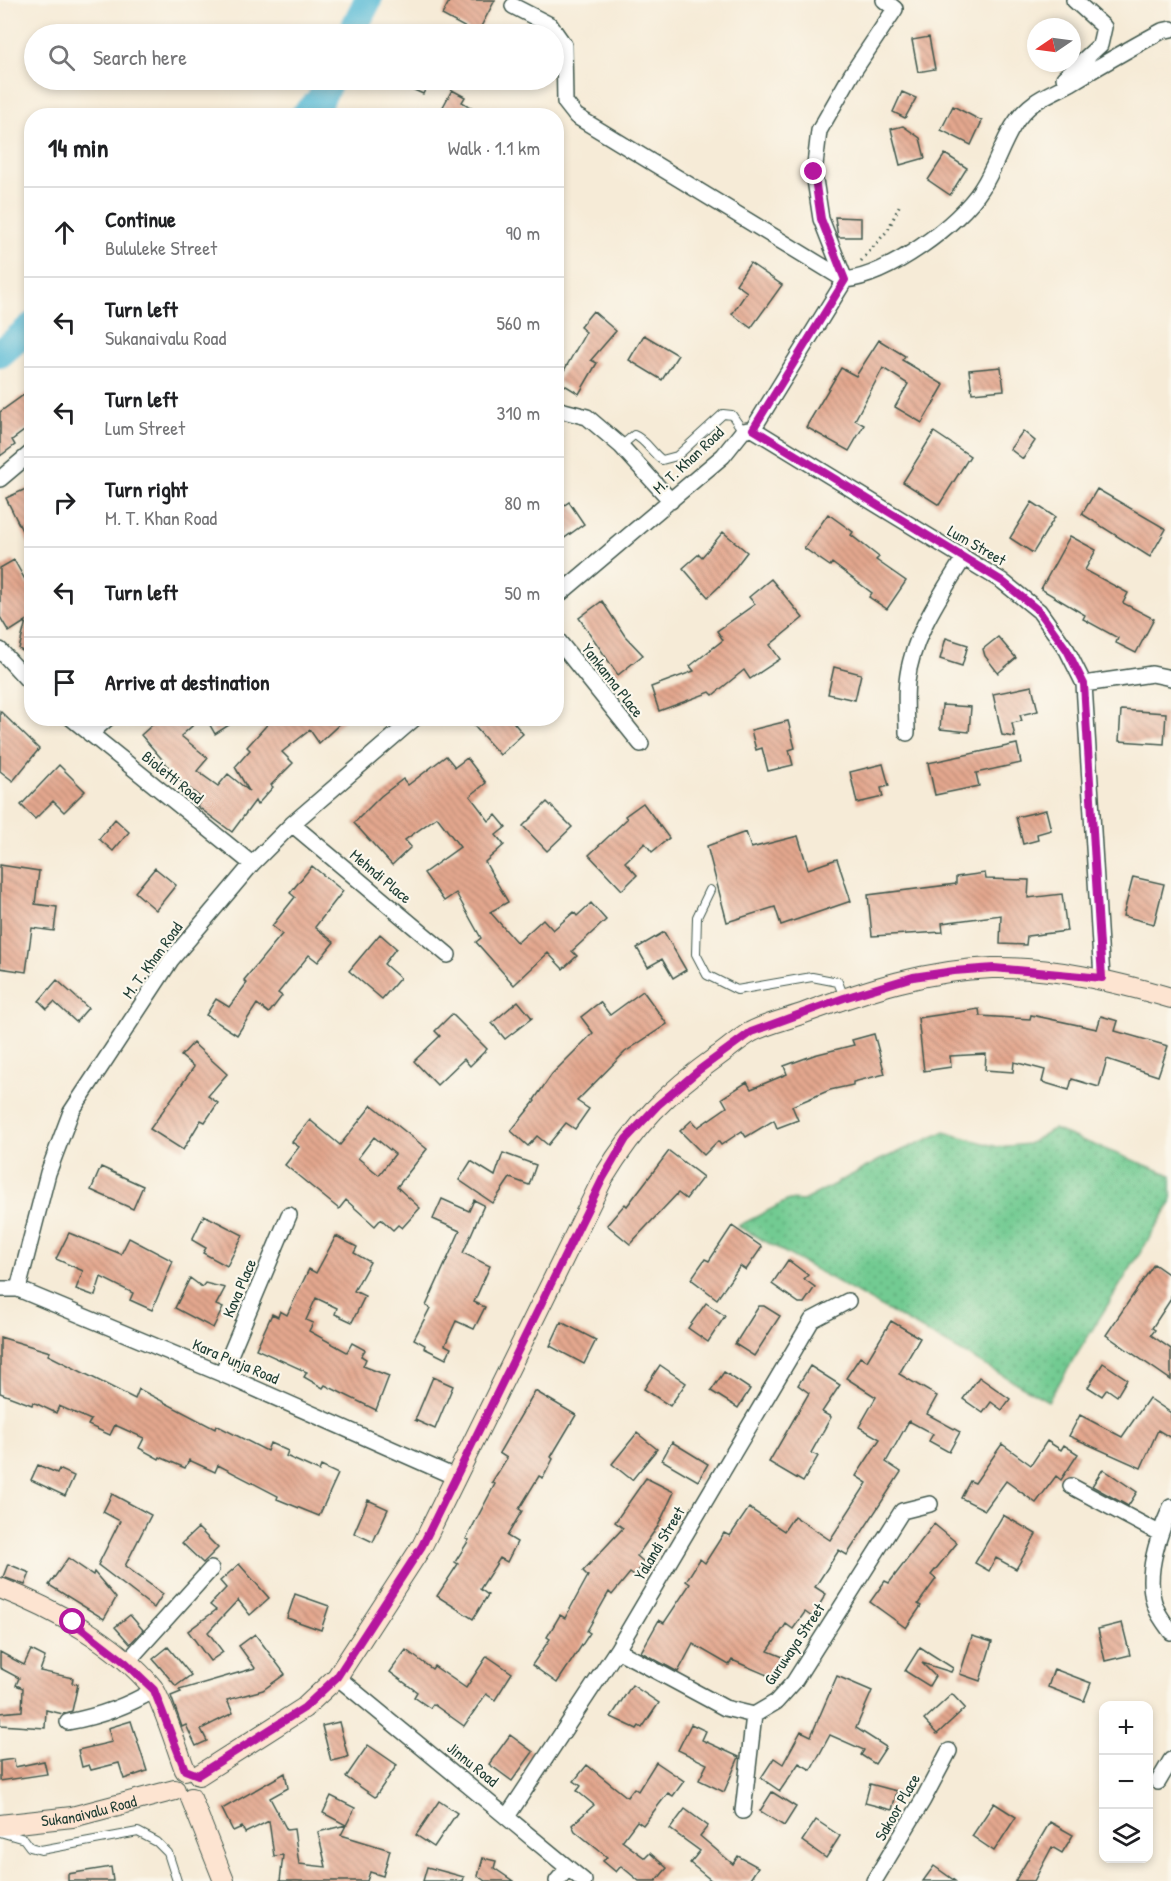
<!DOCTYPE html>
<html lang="en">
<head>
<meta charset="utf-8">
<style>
	body { margin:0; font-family:"Patrick Hand",sans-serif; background:#f6f6f6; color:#202124 }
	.controls { position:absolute; right:18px; bottom:18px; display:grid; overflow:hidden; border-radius:12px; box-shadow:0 3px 9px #0003 }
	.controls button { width:54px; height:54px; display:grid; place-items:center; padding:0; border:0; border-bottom:2px solid #e0e0e0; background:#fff; color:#202124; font:30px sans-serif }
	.compass { position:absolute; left:1027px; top:18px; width:54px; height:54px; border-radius:50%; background:#fff; box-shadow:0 3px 9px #0003; rotate:257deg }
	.stop { position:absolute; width:18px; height:18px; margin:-14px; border:4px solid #b5179e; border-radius:50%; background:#fff }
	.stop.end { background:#b5179e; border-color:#fff; box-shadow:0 2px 6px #0008 }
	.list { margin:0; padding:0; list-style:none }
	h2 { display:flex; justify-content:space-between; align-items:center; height:78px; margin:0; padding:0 24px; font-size:26px }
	h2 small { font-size:20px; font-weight:400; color:#757577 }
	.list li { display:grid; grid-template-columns:39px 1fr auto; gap:18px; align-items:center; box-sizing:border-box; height:90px; padding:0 24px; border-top:2px solid #e0e0e0 }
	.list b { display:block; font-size:22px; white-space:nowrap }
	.list p { margin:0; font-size:20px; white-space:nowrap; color:#757577 }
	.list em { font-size:20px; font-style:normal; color:#757577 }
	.icon { flex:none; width:33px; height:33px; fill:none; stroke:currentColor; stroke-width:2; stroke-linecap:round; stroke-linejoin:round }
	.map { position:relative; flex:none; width:1171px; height:1881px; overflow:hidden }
	.search { position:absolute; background:#fff; box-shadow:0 3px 9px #0003; left:24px; top:24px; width:540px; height:66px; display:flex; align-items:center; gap:15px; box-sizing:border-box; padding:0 21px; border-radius:33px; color:#757577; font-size:22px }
	.panel { position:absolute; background:#fff; box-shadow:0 3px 9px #0003; left:24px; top:108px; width:540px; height:618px; border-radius:24px }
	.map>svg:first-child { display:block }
	.park { fill:url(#park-dots); stroke:#488463; stroke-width:1.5 }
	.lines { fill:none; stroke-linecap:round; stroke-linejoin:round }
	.river { stroke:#56bad5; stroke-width:28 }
	.building { fill:url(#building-back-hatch); fill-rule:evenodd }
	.lane-casing { stroke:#3f574c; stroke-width:10 }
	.street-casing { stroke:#3f574c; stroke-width:18 }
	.secondary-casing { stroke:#3f574c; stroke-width:22 }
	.path { stroke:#3f574c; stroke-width:3; stroke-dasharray:1.5 4.5; stroke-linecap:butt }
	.lane { stroke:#fff; stroke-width:8 }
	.street { stroke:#fff; stroke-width:15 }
	.secondary { stroke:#fde4d1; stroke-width:20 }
	.route { stroke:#b5179e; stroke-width:8 }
	.labels { text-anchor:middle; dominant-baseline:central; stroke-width:4.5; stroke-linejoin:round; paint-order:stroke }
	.street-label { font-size:16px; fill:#1f3d34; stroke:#fbf7ec }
</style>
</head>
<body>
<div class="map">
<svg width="1171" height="1881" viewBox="0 0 1171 1881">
	<defs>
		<pattern id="park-dots" width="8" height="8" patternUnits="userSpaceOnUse" patternTransform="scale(1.5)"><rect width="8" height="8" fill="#72cb92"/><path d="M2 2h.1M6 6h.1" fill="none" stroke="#5da678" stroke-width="1.8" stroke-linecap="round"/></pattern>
		<pattern id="building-back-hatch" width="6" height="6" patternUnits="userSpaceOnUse" patternTransform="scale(1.5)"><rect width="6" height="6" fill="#e4a78e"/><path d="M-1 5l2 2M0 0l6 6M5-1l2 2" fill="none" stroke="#b88975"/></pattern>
	</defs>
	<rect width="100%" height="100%" fill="#fbf7ec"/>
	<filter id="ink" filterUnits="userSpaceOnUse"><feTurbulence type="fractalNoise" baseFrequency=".0167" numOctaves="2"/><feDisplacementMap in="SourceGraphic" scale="12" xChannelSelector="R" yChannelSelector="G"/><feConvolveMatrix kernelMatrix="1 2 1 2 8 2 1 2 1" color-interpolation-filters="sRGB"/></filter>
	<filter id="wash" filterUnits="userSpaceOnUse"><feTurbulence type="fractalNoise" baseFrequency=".008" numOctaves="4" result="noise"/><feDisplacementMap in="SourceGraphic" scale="24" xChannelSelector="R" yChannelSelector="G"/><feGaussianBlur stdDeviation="1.35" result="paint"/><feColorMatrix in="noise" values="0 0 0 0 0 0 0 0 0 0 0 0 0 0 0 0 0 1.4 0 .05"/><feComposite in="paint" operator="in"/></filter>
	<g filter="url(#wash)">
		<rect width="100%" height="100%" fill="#f6ebd7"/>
		<path class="park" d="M1053,1129L1171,1175V1203L1048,1401L738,1226L789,1200L803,1201L880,1160L944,1132L998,1147L1028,1144Z"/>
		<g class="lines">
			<path class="river" d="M351,34L368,0
				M304,116L320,100L330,80
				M0,354L32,326"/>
		</g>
		<g id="blocks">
			<path class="building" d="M450,0H495L477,34L442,15Z
				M929,37L935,69L918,72L912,40Z
				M392,80H430L423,94Z
				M452,90L465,97L462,102L485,116H438Z
				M902,92L916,98L905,118L893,112Z
				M953,106L982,121L971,145L941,130Z
				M903,126L920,138L925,158L900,165L891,129Z
				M945,154L967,168L950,195L928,180Z
				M835,217L861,218V237H838Z
				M750,263L782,285L751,328L732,314L747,292L736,284Z
				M593,311L616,331L591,360L597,363L579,394L558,381L586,332L580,327Z
				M644,335L678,355L662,380L629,360Z
				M879,340L905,356L902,360L944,385L922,423L895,407L908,384L883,368L855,420L864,425L849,451L806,427L841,368L856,376Z
				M1001,367L1004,390L972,393L969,370Z
				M32,389V425L12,440L15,445L0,456V412Z
				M1023,431L1035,441L1023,459L1010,449Z
				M934,432L970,456L939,505L903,482Z
				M28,488L32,496V551L6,498Z
				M1097,489L1166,529L1150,557L1082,514Z
				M569,502L584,524L556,544V511Z
				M1032,502L1055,517L1033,553L1010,538Z
				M828,514L853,532L851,535L879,557L876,560L906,581L887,609L869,597L872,593L832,563L830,566L804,548Z
				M723,532L747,552L724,582L708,597L683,568L699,554L702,557Z
				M1070,536L1096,550L1085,570L1128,593L1123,603L1154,619L1136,653L1116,643L1118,638L1083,619L1085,615L1041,589Z
				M14,560L32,592V657L19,649L26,621L9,632L0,617V568Z
				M771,579L803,618L770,645L780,659L750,679L744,670L713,695L710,692L659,711L651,687L694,671L690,666L723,640L717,631L755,604L749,597Z
				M602,601L625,636L643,655L618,675L579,618Z
				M998,637L1016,658L998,673L985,656L983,649Z
				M946,638L968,645L962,666L940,659Z
				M834,667L861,674L855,700L828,694Z
				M1032,686L1038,711L1020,715L1022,721L1012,723L1015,737L1002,735L993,694Z
				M942,705L971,707L969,732L940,729Z
				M1121,710L1166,713L1164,744L1119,741Z
				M0,711L39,749L13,781L0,771Z
				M160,718H201L181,736L208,758L197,771L218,786L228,774L249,791L235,767L250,750L247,747L273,718H346L319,743L310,730L282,752L293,763L271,785L273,787L257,805L255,801L232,832L197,806L202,799L166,769L168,766L141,735Z
				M206,718H240L215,734Z
				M467,718H510L523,734L500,755Z
				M788,721L795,748L789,750L793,765L768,771L762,748L756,750L751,730Z
				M1017,744L1021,763L976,773L979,786L935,795L928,763Z
				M446,756L455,767L467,758L486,783L470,796L489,821L496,815L506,827L496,835L504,845L485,862L508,902L490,912L517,943L543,919L553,930L574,912L577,916L591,903L606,920L572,951L577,956L563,969L548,953L514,985L476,942L481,938L456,893L444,901L424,873L460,847L437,817L405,840L411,847L392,865L354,823L381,796L403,779L408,785Z
				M883,764L889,786L881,788L883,797L857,803L850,772Z
				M59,765L85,791L64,812L53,801L35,819L21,805Z
				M547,802L572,827L547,851L523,826Z
				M643,803L669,838L652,852L645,843L625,862L637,875L622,890L589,855L627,819L625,816Z
				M1046,810L1051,830L1037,834L1038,840L1023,844L1016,817Z
				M115,819L129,832L113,851L99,839Z
				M746,832L751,848L798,836L808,869L837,859L851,901L781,925L775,907L727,922L707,846Z
				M0,865L39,871L35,904L57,907L54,931L32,928L26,972L0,968Z
				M312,866L343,891L315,927L334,942L318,962L309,955L278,993L282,996L269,1013L257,1004L237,1035L206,1015L216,999L229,1007L247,983L244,980L282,934L272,926L295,897L290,893Z
				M155,868L176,885L156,910L135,892Z
				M985,873L986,879L1029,880L1028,898L1062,894L1067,931L1027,936L1026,945L1000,944L1001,915L942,923L943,932L872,936L868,895L956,884V877Z
				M1133,877L1164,884L1154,924L1123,916Z
				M664,932L686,970L673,978L662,959L648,967L637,948Z
				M380,934L396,948L384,964L400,978L382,999L349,971Z
				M57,980L88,1008L76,1022L54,1002L47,1009L39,1001Z
				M643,991L667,1024L625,1052L577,1101L589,1109L575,1129L566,1123L548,1145L537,1136L528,1146L511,1131L535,1101L534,1100L552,1074L593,1033L581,1017L600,1002L610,1015Z
				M518,1001L532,1018L505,1039L492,1023Z
				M979,1009L980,1016L1030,1019L1031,1015L1097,1029L1101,1016L1118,1021L1115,1031L1168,1046L1158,1076L1107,1059L1099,1087L1072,1079L1069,1090L1042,1082L1045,1070L1014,1062L1013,1072L985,1070L986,1054L950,1056L951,1067L924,1071L918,1018Z
				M452,1014L487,1049L470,1066L464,1059L437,1085L414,1061L440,1036L435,1031Z
				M874,1034L885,1074L853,1082V1085L830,1090L792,1106L798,1120L777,1128L774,1120L746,1137L742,1131L721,1145L718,1141L704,1155L680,1131L692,1120L698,1127L727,1107L722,1098L747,1082L751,1089L787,1074L784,1066L814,1055L854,1045L852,1040Z
				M193,1043L227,1074L208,1096L218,1103L205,1122L201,1120L183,1150L150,1129L194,1067L181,1056Z
				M372,1105L427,1149L397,1187L420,1208L402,1228L398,1225L393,1230L381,1219L375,1226L346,1200L339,1209L285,1165L299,1147L292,1142L310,1120L340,1145ZM374,1137L395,1154L379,1175L358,1158Z
				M669,1151L703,1177L686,1199L678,1193L630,1244L607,1225L625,1204L627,1206Z
				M503,1153L536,1165L529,1185L510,1178L493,1203L459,1180L471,1161L495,1176Z
				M101,1167L143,1186L133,1209L91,1190Z
				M442,1199L469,1211L474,1200L484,1205L463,1253L490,1266L474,1302L485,1307L474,1329L456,1321L445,1345L451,1348L446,1359L424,1348L425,1345L414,1339L430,1308L426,1306L460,1231L433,1219Z
				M204,1215L243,1235L227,1266L203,1253L206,1248L192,1240Z
				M732,1226L762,1247L746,1270L740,1266L717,1299L691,1279L705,1259L709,1261Z
				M69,1233L121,1254L129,1238L173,1261L152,1310L130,1300L133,1293L101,1277L95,1296L76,1289L83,1271L56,1259Z
				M336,1236L357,1247L354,1253L370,1262L354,1291L365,1296L352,1322L335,1314L337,1308L316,1298L306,1320L313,1323L309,1331L347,1352L352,1343L365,1350L361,1356L366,1359L363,1366L389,1376L376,1410L325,1385L323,1388L304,1377L307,1372L256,1349L272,1314L278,1317L280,1311L287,1315L309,1269L316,1273Z
				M788,1260L808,1275L804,1279L815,1287L804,1303H799L772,1284Z
				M1154,1264L1171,1276V1299L1152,1328L1155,1330L1151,1335L1171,1349V1380L1106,1335Z
				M190,1278L202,1287L205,1283L225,1288L216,1305L223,1308L213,1328L175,1308Z
				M706,1303L725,1316L708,1342L688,1328Z
				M759,1306H764L780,1316L754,1356L735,1344Z
				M891,1321L920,1338L899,1374L937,1396L927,1414L960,1432L949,1452L929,1441L933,1434L909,1421L886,1462L901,1472L847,1555L839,1550L815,1587L826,1594L812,1617L805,1612L793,1629L786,1624L768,1651L783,1657L774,1678L732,1660L729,1665L693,1644L678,1672L641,1652L659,1620L664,1623L690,1584L686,1581L700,1559L705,1563L724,1533L730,1536L749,1508L784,1531L794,1516L830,1540L867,1483L856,1476L880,1439L859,1427L876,1397L846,1378L860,1357L867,1361Z
				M561,1322L596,1340L584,1364L550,1346Z
				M0,1337L50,1352L48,1355L135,1399L139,1389L215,1429L216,1425L267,1451L270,1443L288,1451L286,1456L319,1471L321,1466L338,1474L319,1516L277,1499L278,1496L218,1465L215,1472L189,1460L185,1468L160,1457L159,1459L139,1448L144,1438L115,1425L110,1435L88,1425L91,1420L59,1406L56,1413L33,1402L32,1405L0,1393Z
				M1103,1363L1127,1379L1117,1396L1107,1389L1102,1396L1088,1387Z
				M660,1365L686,1383L670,1406L644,1389Z
				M810,1366L840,1385L822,1412L831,1417L811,1453L818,1456L803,1482L769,1462L809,1393L798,1385Z
				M724,1372L750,1389L738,1408L711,1391Z
				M433,1377L453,1386L435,1429L415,1420Z
				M979,1377L1010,1399L1002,1410L991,1402L983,1413L963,1399Z
				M535,1391L576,1415L551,1457L553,1459L543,1478L539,1476L519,1509L522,1511L507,1536L517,1542L507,1562L500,1558L480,1589L488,1595L473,1619L437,1596L458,1564L455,1562L469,1540L466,1539L495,1484L492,1482L507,1458L499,1453Z
				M1149,1398L1171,1413V1438L1158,1430L1141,1468L1069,1436L1080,1415L1122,1437Z
				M637,1433L657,1449L632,1480L612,1464Z
				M1047,1441L1061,1450L1064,1445L1078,1454L1061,1480L1056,1476L1036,1503L1006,1481L985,1510L961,1498L970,1481L975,1483L1002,1444L1031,1465Z
				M672,1442L708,1464L698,1481L662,1460Z
				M38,1465L57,1473L59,1469L74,1476L65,1496L31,1480Z
				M1103,1469L1137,1492L1128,1506L1092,1486Z
				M646,1478L674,1492L658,1526L637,1556L645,1563L634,1576L630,1573L612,1595L609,1592L587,1631L590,1633L557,1683L532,1665L550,1639L547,1637L560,1615L565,1618L588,1576L583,1571L623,1528L615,1522Z
				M112,1494L151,1515L125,1566L163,1594L154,1608L98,1565L120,1521L103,1512Z
				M368,1500L388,1509L373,1542L354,1533Z
				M1003,1515L1036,1534L1016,1569L996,1558L989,1571L975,1563Z
				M934,1524L957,1543L931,1575L936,1579L918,1604L921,1606L906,1628L870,1602L885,1581L889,1583Z
				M198,1528L218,1548L203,1563L182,1543Z
				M68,1558L93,1575L94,1572L116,1598L104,1619L49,1585Z
				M8,1564L30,1573L25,1585L3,1577Z
				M239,1564L269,1598L250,1615L238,1600L208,1632L223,1652L210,1661L188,1631L216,1610L210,1605L226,1588L220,1581Z
				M295,1594L329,1606L321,1630L287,1618Z
				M130,1615L143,1630L130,1644L115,1627Z
				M1122,1623L1130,1655L1105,1661L1098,1629Z
				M255,1634L285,1674L263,1690L227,1700L233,1713L201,1729L207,1741L196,1746L186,1725L182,1727L171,1696L181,1692L179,1690L255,1668L239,1646Z
				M972,1636L992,1642L980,1681L960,1674Z
				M168,1647L191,1675L176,1686L153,1659Z
				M920,1647L953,1668L951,1672L922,1663L935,1676L929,1686L905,1671Z
				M31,1650L45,1657L40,1671L73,1678L72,1683L78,1684L72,1711L63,1714L46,1710L45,1728L0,1725V1713L22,1711L23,1688L16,1685L19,1678L0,1668V1652L24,1665Z
				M406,1650L432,1669L434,1666L466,1688L487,1656L512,1673L495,1700L486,1694L464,1726L433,1704L430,1708L414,1697L417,1692L390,1672Z
				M1054,1669L1091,1683L1084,1701L1048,1687Z
				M837,1676L872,1691L856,1728L886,1747L875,1764L861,1755L864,1750L830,1735L811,1770L799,1763L780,1791L761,1778L774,1758L783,1764L801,1731L811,1736Z
				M632,1685L659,1703L642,1728L639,1726L637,1729L611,1717Z
				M952,1694L965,1708L937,1734L924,1720Z
				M131,1721L147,1771L124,1779L119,1763L91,1770L89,1765L82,1767L78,1750L112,1742L108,1728Z
				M339,1722L348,1757L331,1761L322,1726Z
				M691,1724L706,1731L702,1740L739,1757L724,1792L699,1780L707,1764L678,1750Z
				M510,1735L533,1752L512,1781L489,1764Z
				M368,1745L397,1765L375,1797L346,1777Z
				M14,1759L15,1767L44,1761L47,1774L0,1781V1761Z
				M656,1762L684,1781L673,1796L668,1793L643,1825L637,1821L622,1841L645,1858L650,1853L667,1868L656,1881H639L621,1866L616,1872L603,1861L607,1857L575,1831L572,1825L594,1805L577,1791L581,1786L574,1781L587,1765L627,1797L634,1788L638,1791Z
				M285,1773L288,1788L270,1798L287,1830L294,1829L299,1864L326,1867L318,1832L346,1825L323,1813L331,1796L355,1808L341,1835L390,1850L383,1876L370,1872L367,1881H280L283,1855L274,1856L269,1821L245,1833L242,1827L233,1831L222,1809Z
				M870,1784L897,1791L892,1810L865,1803Z
				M772,1792L796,1807L784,1826L760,1811Z
				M439,1801L457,1813L434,1847L416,1835Z
				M994,1803L1016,1817L994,1851L972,1836Z
				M685,1809L708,1826L700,1836L733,1864L738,1856L758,1867L749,1881H712L690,1863L700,1851L670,1829Z
				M816,1820L840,1836L826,1858L802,1841Z
				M1050,1822L1073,1835L1062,1853L1052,1847L1034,1881H1015Z
				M483,1858L496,1861L494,1868L513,1881H485L478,1876Z
				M934,1866L955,1881H923Z
				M111,1867L113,1881H68V1874Z
				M427,1867L464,1877L463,1881H423Z"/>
		</g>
	</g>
	<g filter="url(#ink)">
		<use href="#blocks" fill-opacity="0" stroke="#3f574c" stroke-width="1.5"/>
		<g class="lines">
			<g class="lane-casing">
				<path id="lane" d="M621,446L634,435C645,439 652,453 662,460L677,456L723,414L732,415L743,431
					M710,890L697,917L696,954L707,975L737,990L812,977L838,982L844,997
					M0,1832L24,1839L30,1847L41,1850L138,1832L157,1842L168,1853L177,1881"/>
			</g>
			<g class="street-casing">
				<path id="street" d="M513,6L550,25L564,45L565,102L576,116L845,280C888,276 959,225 982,188C1000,161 1006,123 1034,103C1046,94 1061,89 1074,81C1103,64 1132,47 1162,31L1171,29
					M1064,78L1100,45L1104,27L1074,0
					M556,409L587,417L621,446L671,501
					M753,429L1002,581L1039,611L1067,650L1084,684L1102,978
					M0,479L32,452
					M556,597L723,456L743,431L753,429L845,280L821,219L814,173L819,131L851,75L895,9L884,0
					M556,638L641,744
					M0,650L32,685
					M1084,684L1152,674L1171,678
					M71,718L252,864
					M907,733C907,716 905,698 907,682C911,638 941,595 963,559
					M90,734L108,718
					M292,824L448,955
					M0,1289H18L222,1374L455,1477
					M18,1289L48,1173L71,1112L171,960L252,864L292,824L415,718
					M222,1374L289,1215
					M1071,1486L1159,1533
					M1171,1507C1158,1536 1143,1577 1156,1608C1159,1616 1166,1625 1171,1632
					M617,1650L725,1708L754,1715L776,1702L794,1682L902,1511L930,1504
					M126,1663L211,1569
					M337,1677L584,1881
					M68,1722C100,1716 126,1707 154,1690
					M1158,1782L1171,1760
					M743,1811L754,1715
					M508,1815L617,1650L812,1320L848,1301
					M557,1881L568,1868
					M874,1881L923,1800L949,1751"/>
			</g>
			<g class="secondary-casing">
				<g id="secondary">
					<path d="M0,1588C54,1609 116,1643 153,1688C162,1700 178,1752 185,1770"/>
					<path d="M199,1775L304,1708L337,1677L422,1546L603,1178C636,1124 666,1093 718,1056C728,1049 739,1039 751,1032C768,1023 789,1019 807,1012C867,990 927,970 992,968C1053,967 1113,981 1171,998"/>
					<path d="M191,1798L224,1881"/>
					<path id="s1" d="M0,1825L72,1817L175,1790"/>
				</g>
			</g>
			<path class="path" d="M861,261L888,230L901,202"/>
			<use href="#lane" class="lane"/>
			<use href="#street" class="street"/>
			<use href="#secondary" class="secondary"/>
		</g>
	</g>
	<g class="lines" filter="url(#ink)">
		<path class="route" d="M73,1622L126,1663L154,1690L185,1770L198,1775L304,1708L337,1677L422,1546L603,1178L626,1139L658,1105L699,1070L751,1032L844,998L913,977L954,971L994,968L1102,978L1084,684L1067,650L1039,611L1002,581L753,429L845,280L821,219L814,172"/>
	</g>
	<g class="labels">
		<g class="street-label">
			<text transform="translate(688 460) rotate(-43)">M. T. Khan Road</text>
			<text transform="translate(977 545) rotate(30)">Lum Street</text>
			<text transform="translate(613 680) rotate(52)">Yankanna Place</text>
			<text transform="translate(173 777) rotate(39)">Bioletti Road</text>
			<text transform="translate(381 876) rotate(40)">Mehndi Place</text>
			<text transform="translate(152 960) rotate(-54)">M. T. Khan Road</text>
			<text transform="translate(239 1288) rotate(-67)">Kava Place</text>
			<text transform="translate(236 1361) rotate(23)">Kara Punja Road</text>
			<text transform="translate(659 1543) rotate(-59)">Yalandi Street</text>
			<text transform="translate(794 1644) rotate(-56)">Guruwaya Street</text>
			<text transform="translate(473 1764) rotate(39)">Jinnu Road</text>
			<text transform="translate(897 1807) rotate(-60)">Sakoor Place</text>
			<text stroke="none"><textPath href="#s1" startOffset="90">Sukanaivalu Road</textPath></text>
		</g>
	</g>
</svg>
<div class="controls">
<button>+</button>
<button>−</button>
<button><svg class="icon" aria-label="layers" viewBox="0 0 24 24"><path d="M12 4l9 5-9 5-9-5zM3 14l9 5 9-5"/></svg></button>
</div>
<svg class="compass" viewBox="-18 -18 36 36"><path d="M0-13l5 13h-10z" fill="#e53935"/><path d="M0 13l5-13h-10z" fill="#757577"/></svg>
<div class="stop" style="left:73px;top:1622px"></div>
<div class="stop end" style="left:814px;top:172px"></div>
<div class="search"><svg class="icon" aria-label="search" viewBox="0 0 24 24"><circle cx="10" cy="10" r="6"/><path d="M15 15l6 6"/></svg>Search here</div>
<section class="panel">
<h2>14 min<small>Walk · 1.1 km</small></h2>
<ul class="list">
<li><svg class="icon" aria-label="ahead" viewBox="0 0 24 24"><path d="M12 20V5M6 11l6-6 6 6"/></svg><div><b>Continue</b><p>Bululeke Street</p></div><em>90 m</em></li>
<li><svg class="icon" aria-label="left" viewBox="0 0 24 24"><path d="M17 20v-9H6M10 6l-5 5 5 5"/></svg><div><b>Turn left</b><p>Sukanaivalu Road</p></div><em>560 m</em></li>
<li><svg class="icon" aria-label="left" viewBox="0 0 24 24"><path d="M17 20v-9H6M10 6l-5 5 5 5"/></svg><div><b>Turn left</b><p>Lum Street</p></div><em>310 m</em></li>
<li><svg class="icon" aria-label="right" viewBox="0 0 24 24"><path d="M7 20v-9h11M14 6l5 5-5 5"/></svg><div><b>Turn right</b><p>M. T. Khan Road</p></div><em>80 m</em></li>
<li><svg class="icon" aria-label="left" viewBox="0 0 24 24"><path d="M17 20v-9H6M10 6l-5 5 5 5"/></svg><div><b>Turn left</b></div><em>50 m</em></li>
<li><svg class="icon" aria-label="arrive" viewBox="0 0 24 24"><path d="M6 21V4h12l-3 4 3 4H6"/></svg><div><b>Arrive at destination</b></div></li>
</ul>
</section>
</div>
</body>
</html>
